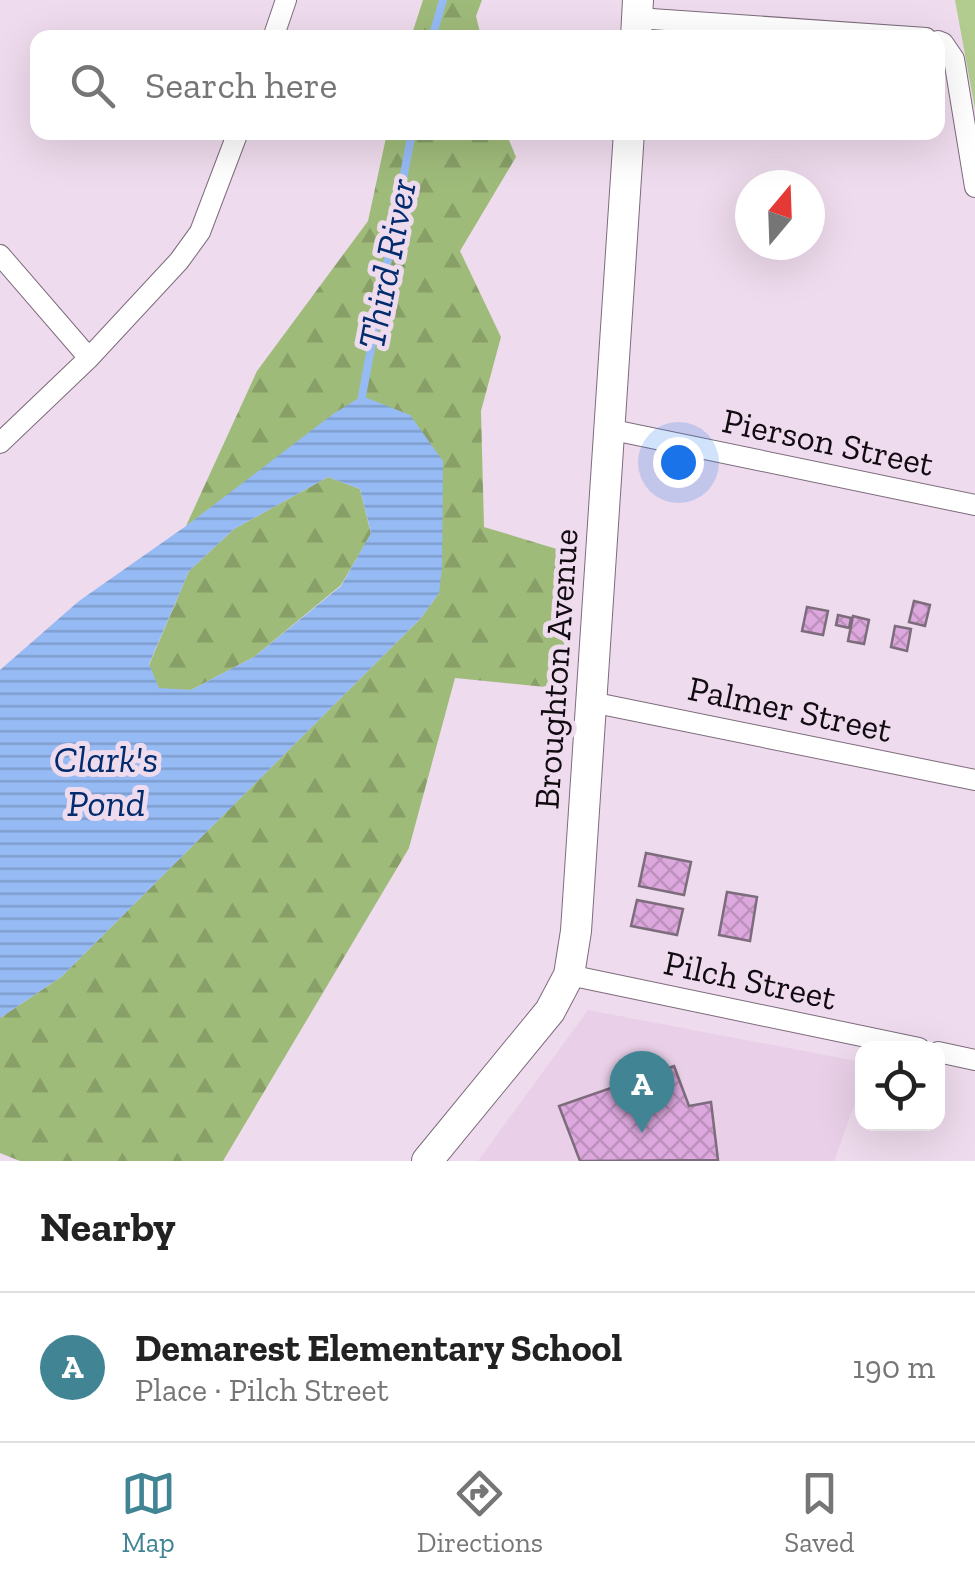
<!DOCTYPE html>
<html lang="en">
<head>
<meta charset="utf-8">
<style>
	body { margin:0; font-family:"Zilla Slab",serif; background:#f2f2f2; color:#222 }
	.controls { position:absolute; right:30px; bottom:30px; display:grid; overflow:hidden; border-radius:20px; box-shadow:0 10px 40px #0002 }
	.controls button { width:90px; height:90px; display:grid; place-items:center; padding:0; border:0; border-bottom:2px solid #e0e0e0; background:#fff; color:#222; font:50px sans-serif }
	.compass { position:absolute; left:735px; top:170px; width:90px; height:90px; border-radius:50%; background:#fff; box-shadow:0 10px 40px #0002; rotate:19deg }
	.you { position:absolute; left:678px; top:462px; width:35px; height:35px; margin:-25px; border:8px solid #fff; border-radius:50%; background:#1a73e8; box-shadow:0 0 0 15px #1a73e833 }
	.badge { display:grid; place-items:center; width:65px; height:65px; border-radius:50%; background:#418494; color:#fff; font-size:32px; font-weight:700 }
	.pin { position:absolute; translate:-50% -82px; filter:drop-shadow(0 2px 5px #0008) }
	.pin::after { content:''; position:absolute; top:52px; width:35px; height:30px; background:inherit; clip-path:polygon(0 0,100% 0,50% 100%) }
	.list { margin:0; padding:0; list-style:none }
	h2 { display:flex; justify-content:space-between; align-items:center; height:130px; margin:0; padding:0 40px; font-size:42px }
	h2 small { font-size:32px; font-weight:400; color:#767676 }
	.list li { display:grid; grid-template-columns:65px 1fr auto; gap:30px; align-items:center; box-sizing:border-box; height:150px; padding:0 40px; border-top:2px solid #e0e0e0 }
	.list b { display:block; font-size:38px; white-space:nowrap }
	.list p { margin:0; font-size:32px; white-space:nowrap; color:#767676 }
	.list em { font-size:32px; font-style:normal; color:#767676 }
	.icon { flex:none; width:55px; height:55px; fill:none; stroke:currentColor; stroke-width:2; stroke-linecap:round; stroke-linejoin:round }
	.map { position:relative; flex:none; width:975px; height:1161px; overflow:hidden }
	.search { position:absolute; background:#fff; box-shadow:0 10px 40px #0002; left:30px; right:30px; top:30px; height:110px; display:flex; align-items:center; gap:25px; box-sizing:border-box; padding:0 35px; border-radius:20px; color:#767676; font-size:38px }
	.sheet { height:280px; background:#fff }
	nav { display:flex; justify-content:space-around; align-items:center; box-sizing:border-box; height:140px; border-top:2px solid #e0e0e0; background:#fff; font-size:28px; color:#767676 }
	nav a { display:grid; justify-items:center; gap:5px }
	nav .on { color:#418494 }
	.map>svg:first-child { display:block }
	.built { fill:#e9d0e8 }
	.green { fill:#b1cc8e }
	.forest { fill:url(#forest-firs) }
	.water { fill:url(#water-rules); fill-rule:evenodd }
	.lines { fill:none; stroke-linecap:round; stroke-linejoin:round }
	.stream { stroke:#96baf4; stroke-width:8 }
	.building { fill:url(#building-cross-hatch); stroke:#7c6c7c; stroke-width:2.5 }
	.street-casing { stroke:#7d6c7c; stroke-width:22 }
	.secondary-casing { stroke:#7d6c7c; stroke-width:32 }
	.street { stroke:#fff; stroke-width:20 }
	.secondary { stroke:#fff; stroke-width:30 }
	.labels { text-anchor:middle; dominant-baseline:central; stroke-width:10; stroke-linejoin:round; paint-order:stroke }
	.street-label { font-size:35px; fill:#110b11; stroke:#eedbed }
	.water-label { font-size:38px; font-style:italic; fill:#022c6e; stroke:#eedbed }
</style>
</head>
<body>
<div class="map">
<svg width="975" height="1161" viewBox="0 0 975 1161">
	<defs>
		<pattern id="forest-firs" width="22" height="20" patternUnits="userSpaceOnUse" patternTransform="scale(2.5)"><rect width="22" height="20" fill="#9fbb7a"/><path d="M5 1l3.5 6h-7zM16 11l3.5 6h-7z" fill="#889f68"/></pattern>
		<pattern id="water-rules" width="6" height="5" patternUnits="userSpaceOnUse" patternTransform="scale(2.5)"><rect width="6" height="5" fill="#96baf4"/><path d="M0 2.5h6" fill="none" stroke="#809fd0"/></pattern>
		<pattern id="building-cross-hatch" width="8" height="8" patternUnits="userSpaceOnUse" patternTransform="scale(2.5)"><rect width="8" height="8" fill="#dca8dd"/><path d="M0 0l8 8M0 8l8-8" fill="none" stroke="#bc8fbd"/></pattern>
	</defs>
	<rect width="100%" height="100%" fill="#eedbed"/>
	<path class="built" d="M588,1010L862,1062V1084L834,1161H478Z"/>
	<path class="green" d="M955,0H975V109Z"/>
	<path class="forest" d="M423,0H482L476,16L481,37H411Z
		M387,133H506L516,157L460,251L501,337L481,411L484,527L570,553L565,689L455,678L409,848L223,1161H20L0,1153V1018L61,977L421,618L439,593L362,396L186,526L257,371L368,221Z
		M328,477L360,489L371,534L341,585L254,657L191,690L159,689L149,665L189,571L234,529Z"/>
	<path class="water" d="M362,396L410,415L443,461L442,569L439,593L421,618L61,977L0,1018V670L79,601L186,526L333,414ZM328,477L360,489L371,533L341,586L254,657L191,690L159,688L149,664L189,571L234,529Z"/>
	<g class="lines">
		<path class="stream" d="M432,38L443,0
			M362,396L412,132"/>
	</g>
	<path class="building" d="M914,601L930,605L925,626L909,622Z
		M807,607L828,611L823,635L802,631Z
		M838,615L851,618L849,628L836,625Z
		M853,616L869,620L864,644L848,641Z
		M895,626L911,629L907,651L891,647Z
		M646,853L691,862L684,895L639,886Z
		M727,892L757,897L750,941L719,935Z
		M637,900L683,909L677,935L631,926Z
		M674,1066L689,1106L711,1102L718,1160L580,1161L559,1106Z"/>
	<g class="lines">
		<g class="street-casing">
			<path id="street" d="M637,18L926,38
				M273,38L286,0
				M938,41L943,43L954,59L975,187
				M0,255L89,358
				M608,429L975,505
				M0,443L89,358L179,261L200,232L238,132
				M591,702L975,780
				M569,975L919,1048
				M938,1052L975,1060"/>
		</g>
		<g class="secondary-casing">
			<path id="secondary" d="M636,38L638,0
				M427,1161L550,1011L569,975L576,931L629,132"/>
		</g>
		<use href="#street" class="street"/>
		<use href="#secondary" class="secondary"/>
	</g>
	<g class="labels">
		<g class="street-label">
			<text transform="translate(828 442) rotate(12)">Pierson Street</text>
			<text transform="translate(556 669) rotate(-86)">Broughton Avenue</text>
			<text transform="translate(790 709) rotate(12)">Palmer Street</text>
			<text transform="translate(750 980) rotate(12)">Pilch Street</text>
		</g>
		<g class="water-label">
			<text transform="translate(387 264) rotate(-79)">Third River</text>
			<text x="106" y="759">Clark's<tspan x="106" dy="44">Pond</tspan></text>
		</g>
	</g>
</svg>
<div class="controls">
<button><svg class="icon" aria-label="locate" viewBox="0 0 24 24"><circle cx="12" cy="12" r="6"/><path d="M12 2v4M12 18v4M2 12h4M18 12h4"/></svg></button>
</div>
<svg class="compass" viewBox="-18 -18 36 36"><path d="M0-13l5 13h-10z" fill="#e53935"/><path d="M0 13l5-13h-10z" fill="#767676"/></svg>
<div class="you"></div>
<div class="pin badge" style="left:642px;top:1133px">A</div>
<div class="search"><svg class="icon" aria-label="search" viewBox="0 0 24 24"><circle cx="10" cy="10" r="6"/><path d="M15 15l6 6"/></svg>Search here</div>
</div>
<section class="sheet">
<h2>Nearby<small></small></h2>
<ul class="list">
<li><span class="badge">A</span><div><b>Demarest Elementary School</b><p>Place · Pilch Street</p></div><em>190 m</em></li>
</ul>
</section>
<nav>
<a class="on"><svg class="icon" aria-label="map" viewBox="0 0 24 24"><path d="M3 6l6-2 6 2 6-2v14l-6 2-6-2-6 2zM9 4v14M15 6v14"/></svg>Map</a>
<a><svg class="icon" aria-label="directions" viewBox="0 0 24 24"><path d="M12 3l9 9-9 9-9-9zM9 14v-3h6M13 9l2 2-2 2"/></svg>Directions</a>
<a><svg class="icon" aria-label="saved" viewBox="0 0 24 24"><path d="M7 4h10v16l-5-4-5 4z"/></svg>Saved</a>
</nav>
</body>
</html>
